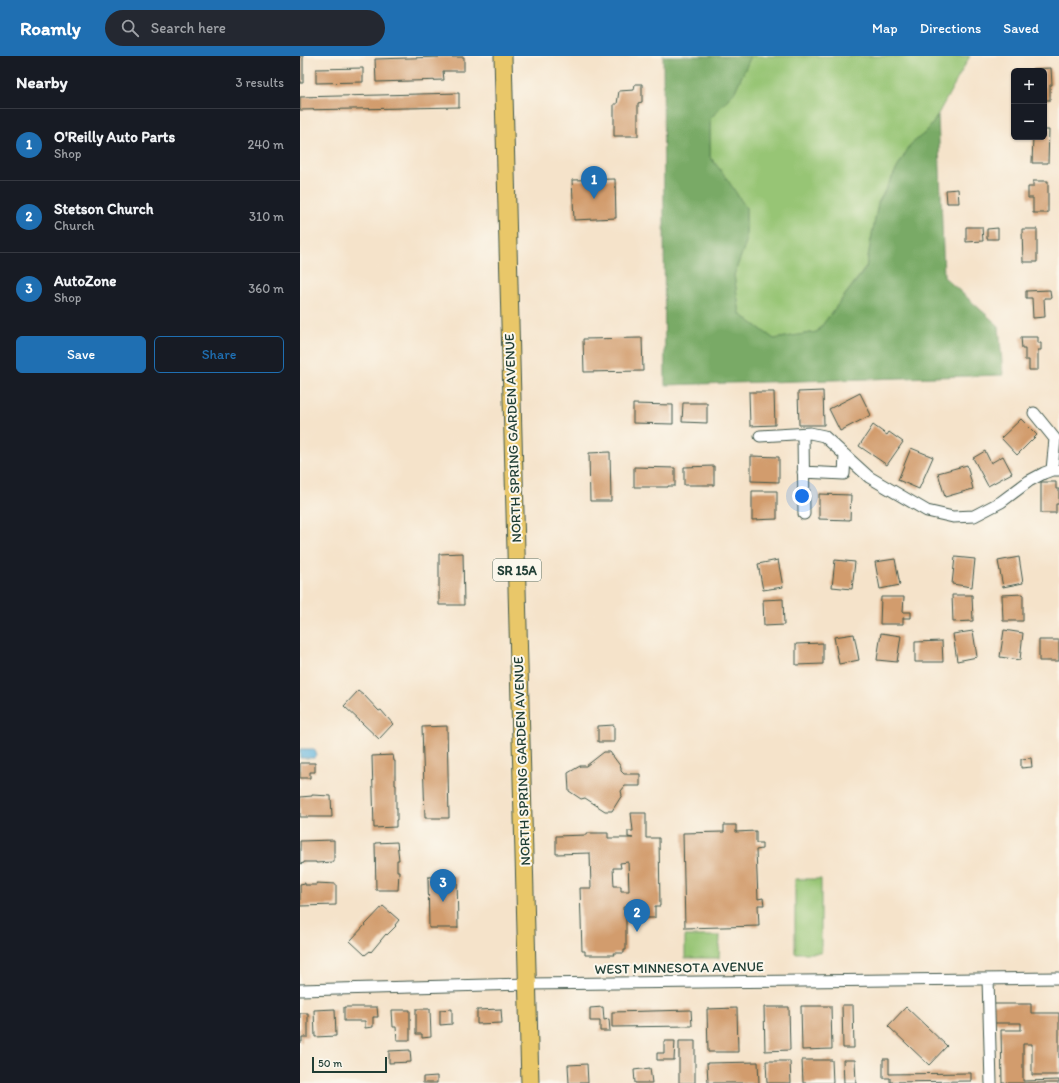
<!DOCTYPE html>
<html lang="en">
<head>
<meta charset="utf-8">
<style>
	body { margin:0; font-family:Itim,sans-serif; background:#242831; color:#f1f3f6 }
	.controls { position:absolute; right:12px; top:12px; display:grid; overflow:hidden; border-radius:6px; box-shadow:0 1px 3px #0004 }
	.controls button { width:36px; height:36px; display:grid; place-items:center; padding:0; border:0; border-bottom:1px solid #363941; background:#171b24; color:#f1f3f6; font:20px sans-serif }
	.scale { position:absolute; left:12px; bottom:10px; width:75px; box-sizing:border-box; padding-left:4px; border:2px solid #1f3d34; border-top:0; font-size:11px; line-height:14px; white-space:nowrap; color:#1f3d34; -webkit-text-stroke:3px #fbf7ec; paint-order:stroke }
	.you { position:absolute; left:502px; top:440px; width:14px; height:14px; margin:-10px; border:3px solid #fff; border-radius:50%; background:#1a73e8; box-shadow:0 0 0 6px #1a73e833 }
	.badge { display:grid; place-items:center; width:26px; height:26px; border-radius:50%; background:#1f6fb2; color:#fff; font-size:13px; font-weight:700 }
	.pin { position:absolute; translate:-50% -33px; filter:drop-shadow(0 1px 2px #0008) }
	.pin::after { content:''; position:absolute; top:21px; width:14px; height:12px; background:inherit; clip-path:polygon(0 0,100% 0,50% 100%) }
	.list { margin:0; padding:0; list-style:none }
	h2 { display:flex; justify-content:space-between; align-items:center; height:52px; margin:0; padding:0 16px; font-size:17px }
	h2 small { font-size:13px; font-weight:400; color:#9ea1a6 }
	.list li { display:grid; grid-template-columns:26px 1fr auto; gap:12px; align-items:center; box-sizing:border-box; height:72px; padding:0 16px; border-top:1px solid #363941 }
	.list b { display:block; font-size:15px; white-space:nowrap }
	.list p { margin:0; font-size:13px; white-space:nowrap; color:#9ea1a6 }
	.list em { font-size:13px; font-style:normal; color:#9ea1a6 }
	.actions { display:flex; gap:8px; padding:12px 16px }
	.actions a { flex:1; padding:9px 0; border:1px solid #1f6fb2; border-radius:6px; text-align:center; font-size:14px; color:#1f6fb2 }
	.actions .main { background:#1f6fb2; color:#fff }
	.icon { flex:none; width:22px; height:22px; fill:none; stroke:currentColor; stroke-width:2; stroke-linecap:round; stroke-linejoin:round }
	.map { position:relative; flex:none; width:759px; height:1027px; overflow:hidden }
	header { display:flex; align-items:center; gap:24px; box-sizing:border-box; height:56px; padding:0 20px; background:#1f6fb2; color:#fff }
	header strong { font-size:19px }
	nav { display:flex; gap:22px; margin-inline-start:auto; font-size:14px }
	.search { width:280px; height:36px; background:#242831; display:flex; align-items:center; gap:10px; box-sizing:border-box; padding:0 14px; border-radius:22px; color:#9ea1a6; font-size:15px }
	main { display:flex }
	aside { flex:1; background:#171b24 }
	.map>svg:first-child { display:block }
	.green { fill:#97c574; stroke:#5b8154 }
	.forest { fill:#79aa66; stroke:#4c744d }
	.water { fill:#60b2db; stroke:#407888 }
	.building { fill:#d29c6d; fill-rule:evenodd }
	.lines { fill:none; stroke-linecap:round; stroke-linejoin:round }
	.minor-casing { stroke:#3f564a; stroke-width:13 }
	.highway-casing { stroke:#3f564a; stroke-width:19 }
	.minor { stroke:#fff; stroke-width:11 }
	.highway { stroke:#e9c769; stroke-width:17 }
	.labels { text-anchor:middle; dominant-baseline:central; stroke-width:4; stroke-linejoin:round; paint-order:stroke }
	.shield { fill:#fbf7ec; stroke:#61756b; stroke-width:1 }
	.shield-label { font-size:13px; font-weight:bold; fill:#1f3d34 }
	.street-label { font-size:14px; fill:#1f3d34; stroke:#fbf7ec }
</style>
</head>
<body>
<header>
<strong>Roamly</strong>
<div class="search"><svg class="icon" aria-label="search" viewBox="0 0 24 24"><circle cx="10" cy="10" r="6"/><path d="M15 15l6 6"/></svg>Search here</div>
<nav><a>Map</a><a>Directions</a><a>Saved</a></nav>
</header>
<main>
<aside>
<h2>Nearby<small>3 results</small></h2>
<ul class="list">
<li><span class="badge">1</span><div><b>O'Reilly Auto Parts</b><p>Shop</p></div><em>240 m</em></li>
<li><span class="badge">2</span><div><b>Stetson Church</b><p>Church</p></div><em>310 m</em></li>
<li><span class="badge">3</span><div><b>AutoZone</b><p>Shop</p></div><em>360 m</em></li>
</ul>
<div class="actions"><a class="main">Save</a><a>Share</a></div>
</aside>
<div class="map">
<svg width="759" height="1027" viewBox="0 0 759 1027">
	<rect width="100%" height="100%" fill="#fbf7ec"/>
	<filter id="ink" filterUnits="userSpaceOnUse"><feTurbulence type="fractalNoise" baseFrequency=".025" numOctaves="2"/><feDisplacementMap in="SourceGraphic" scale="8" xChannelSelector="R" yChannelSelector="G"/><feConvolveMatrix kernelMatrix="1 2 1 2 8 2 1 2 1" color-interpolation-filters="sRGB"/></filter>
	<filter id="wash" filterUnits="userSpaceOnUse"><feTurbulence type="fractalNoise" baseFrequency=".012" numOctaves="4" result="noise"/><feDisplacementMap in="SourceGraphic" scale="16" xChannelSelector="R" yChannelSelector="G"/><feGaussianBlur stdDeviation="0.9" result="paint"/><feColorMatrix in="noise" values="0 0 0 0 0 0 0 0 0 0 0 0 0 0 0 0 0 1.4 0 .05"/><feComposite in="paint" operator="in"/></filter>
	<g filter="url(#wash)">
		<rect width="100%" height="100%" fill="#f5e3ca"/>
		<path class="green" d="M451,0H670L633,67L626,76L610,89L578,147L566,211L517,276L474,283L440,258L434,219L446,186V152L425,120L410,101V63L435,35Z
			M495,823H521V897H495Z
			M385,880H420L419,902H385Z"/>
		<path class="forest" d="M363,0H451L435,35L410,63V101L425,120L446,152V186L434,219L440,258L474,283L517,276L566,212L578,147L610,89L626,76L633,67L638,59L644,221L699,270L703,319L365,329Z"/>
		<path class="water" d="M0,693H14L17,699L14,702H0Z"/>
		<g id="blocks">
			<path class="building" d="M0,0H3V27H0Z
				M143,1H164V15H143L144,24L76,26L75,3Z
				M63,12V26L16,27V13Z
				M751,12L752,29H750V44H744V15H732V13Z
				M335,28H342V46L338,47V80H314V48H317L319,35L334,34Z
				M159,37V51L0,54V41Z
				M744,74H749L748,107H732L733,81H744Z
				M315,123L316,162L274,164L272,124Z
				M733,125H748V157H733V142H728V131H733Z
				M658,133L659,147H647L646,134Z
				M666,171H682L683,185L666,186Z
				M698,172V183H687V173Z
				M722,173H737V206H723Z
				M750,234L751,242H744L745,261L733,262L732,242H726V235Z
				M721,281H738V287H741V294H738V314H729V304H725V293H722Z
				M342,282L343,315L284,316L283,283Z
				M523,335L524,369H499L498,336Z
				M449,336H474L475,369L450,370Z
				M560,337L571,359L540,375L529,353Z
				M383,347H407V367L382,366Z
				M333,348L373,349V368L333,367Z
				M721,363L737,379L717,399L701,382Z
				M573,369L587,379L589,376L603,386L587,409L559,390Z
				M611,392L633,401L619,433L598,424Z
				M685,395L691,407L703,400L712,417L688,430L673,402Z
				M310,396L311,445H290L289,397Z
				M451,400L479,401V426L451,425Z
				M667,409L673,433L645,441L638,417Z
				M414,410V429H384V411Z
				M334,411L375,412V430H368V431H334Z
				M741,426H756V433H759V448H756V457H741Z
				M452,435H477V463L452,464Z
				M519,438L551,439L550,464L519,463Z
				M163,497L164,549H139V498Z
				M655,501L675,503L672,531L652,528Z
				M719,501L723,527L703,531L698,505Z
				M595,503L600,529L580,533L575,506Z
				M478,504L483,531L463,534L458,508Z
				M535,504L555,506L552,533L532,531Z
				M723,538V565H703L702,539Z
				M652,539H672L673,565L653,566Z
				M581,541H604L603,556H611V562H603V568H580Z
				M483,543L484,569L464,570L463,544Z
				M704,574L723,577L720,604L700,601Z
				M673,575L677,601L657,605L653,578Z
				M581,577L601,580L597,606L577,604Z
				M554,578L559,604L539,608L534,581Z
				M739,584H759V605H739Z
				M642,585L643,606H615V586Z
				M523,587V608L496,609V588Z
				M58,635L63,639V638L79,655L81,654L93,668L79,683L44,650Z
				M314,669V686H298V670Z
				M147,670L149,762H125L122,671Z
				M304,696H310L321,711V715L324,718H340V730H325L321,735L322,739L312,755H305L285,742L281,743L269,735L268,717L280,710H286Z
				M93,699L94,705H95V729H96V752H97V764H96V771L74,772L72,700Z
				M731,702L732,711L721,712V703Z
				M0,707H15V716H10V722H0Z
				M12,739L31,740L32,761H0V741L12,740Z
				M331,757H346V782H359L360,850H355V862H342V850L323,851V854H326V894H324V897H313L314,899H285V895H282L280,832H291L290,797L256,798V780L286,779V777H308V782H333L328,781V775H333ZM328,806L329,835H321V830H314L313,812H321L320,807Z
				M424,769H436V776L456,775V787H462V793L456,794L458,843L463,842L464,849H458L459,870L385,872L383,777L424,776Z
				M34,784V806L16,807V806H4V807L0,808V785Z
				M97,786L99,804H97V815H99L98,834H76L75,787Z
				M157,820L158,872H129L128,821Z
				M5,827V829H17L16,827L36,828V849L0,850V828Z
				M83,850L99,864L95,869L96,870L87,879L86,878L71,896L70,895L65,899L50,885Z
				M693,948H731V957H759V1019H732V988H723V1025L759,1024V1027H702L701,974H721V967H693Z
				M542,949H553L554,992H543Z
				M501,950H531L532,993L502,994Z
				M44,951H77L78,961H73V971L65,972V965H44Z
				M303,951L304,964L309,963L310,975H300V965H290V952Z
				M464,951H489L490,994L465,995Z
				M606,951L647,990L629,1009L588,970Z
				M437,952L438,996H408L407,953Z
				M35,953L36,980L15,981L14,954Z
				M116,953H130L131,981L122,982V978H116Z
				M152,953V968L140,969V954Z
				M201,953L202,967L177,968V954Z
				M92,954H110V984H97L96,971H93Z
				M391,954L392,970L312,971V956Z
				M0,957H8V981H2V986H0Z
				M364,985H375L374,1004H357V997H364Z
				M379,985H395V1027H379Z
				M110,994L111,1006L89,1007V995Z
				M583,1003H589V1018L671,1017V1025L590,1026V1022H583Z
				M502,1004H532L533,1027H503Z
				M543,1004H555L556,1027H544Z
				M466,1005H490L491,1027H467Z
				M458,1006L459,1027H408L407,1007Z
				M287,1008L288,1027H269L268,1009Z
				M350,1012L352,1027H335L334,1014Z
				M137,1020V1027H123V1021Z"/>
		</g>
	</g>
	<g filter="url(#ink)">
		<use href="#blocks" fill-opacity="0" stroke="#3f564a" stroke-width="1"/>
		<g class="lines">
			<g class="minor-casing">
				<path id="minor" d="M734,357L755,383L752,414
					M503,378L504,458
					M460,380L510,377L524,380L569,421L627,455L653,461L674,460L701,446L729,425L744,417L752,414H759
					M503,416L544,418L545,399
					M688,923L691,1027
					M0,934L228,928L759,922"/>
			</g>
			<g class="highway-casing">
				<path id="highway" d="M203,0L230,1027"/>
			</g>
			<use href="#minor" class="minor"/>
			<use href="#highway" class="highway"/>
		</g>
	</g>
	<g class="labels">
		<rect class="shield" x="193" y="503" width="48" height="22" rx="3"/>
		<g class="shield-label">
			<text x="217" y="514">SR 15A</text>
		</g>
		<g class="street-label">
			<text transform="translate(213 382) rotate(-92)">NORTH SPRING GARDEN AVENUE</text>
			<text transform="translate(222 705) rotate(-92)">NORTH SPRING GARDEN AVENUE</text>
			<text transform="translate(379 912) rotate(-1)">WEST MINNESOTA AVENUE</text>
		</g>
	</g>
</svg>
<div class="controls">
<button>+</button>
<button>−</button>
</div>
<div class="scale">50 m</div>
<div class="you"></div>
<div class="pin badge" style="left:294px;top:143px">1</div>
<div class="pin badge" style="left:337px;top:876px">2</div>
<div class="pin badge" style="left:143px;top:846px">3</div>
</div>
</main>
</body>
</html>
